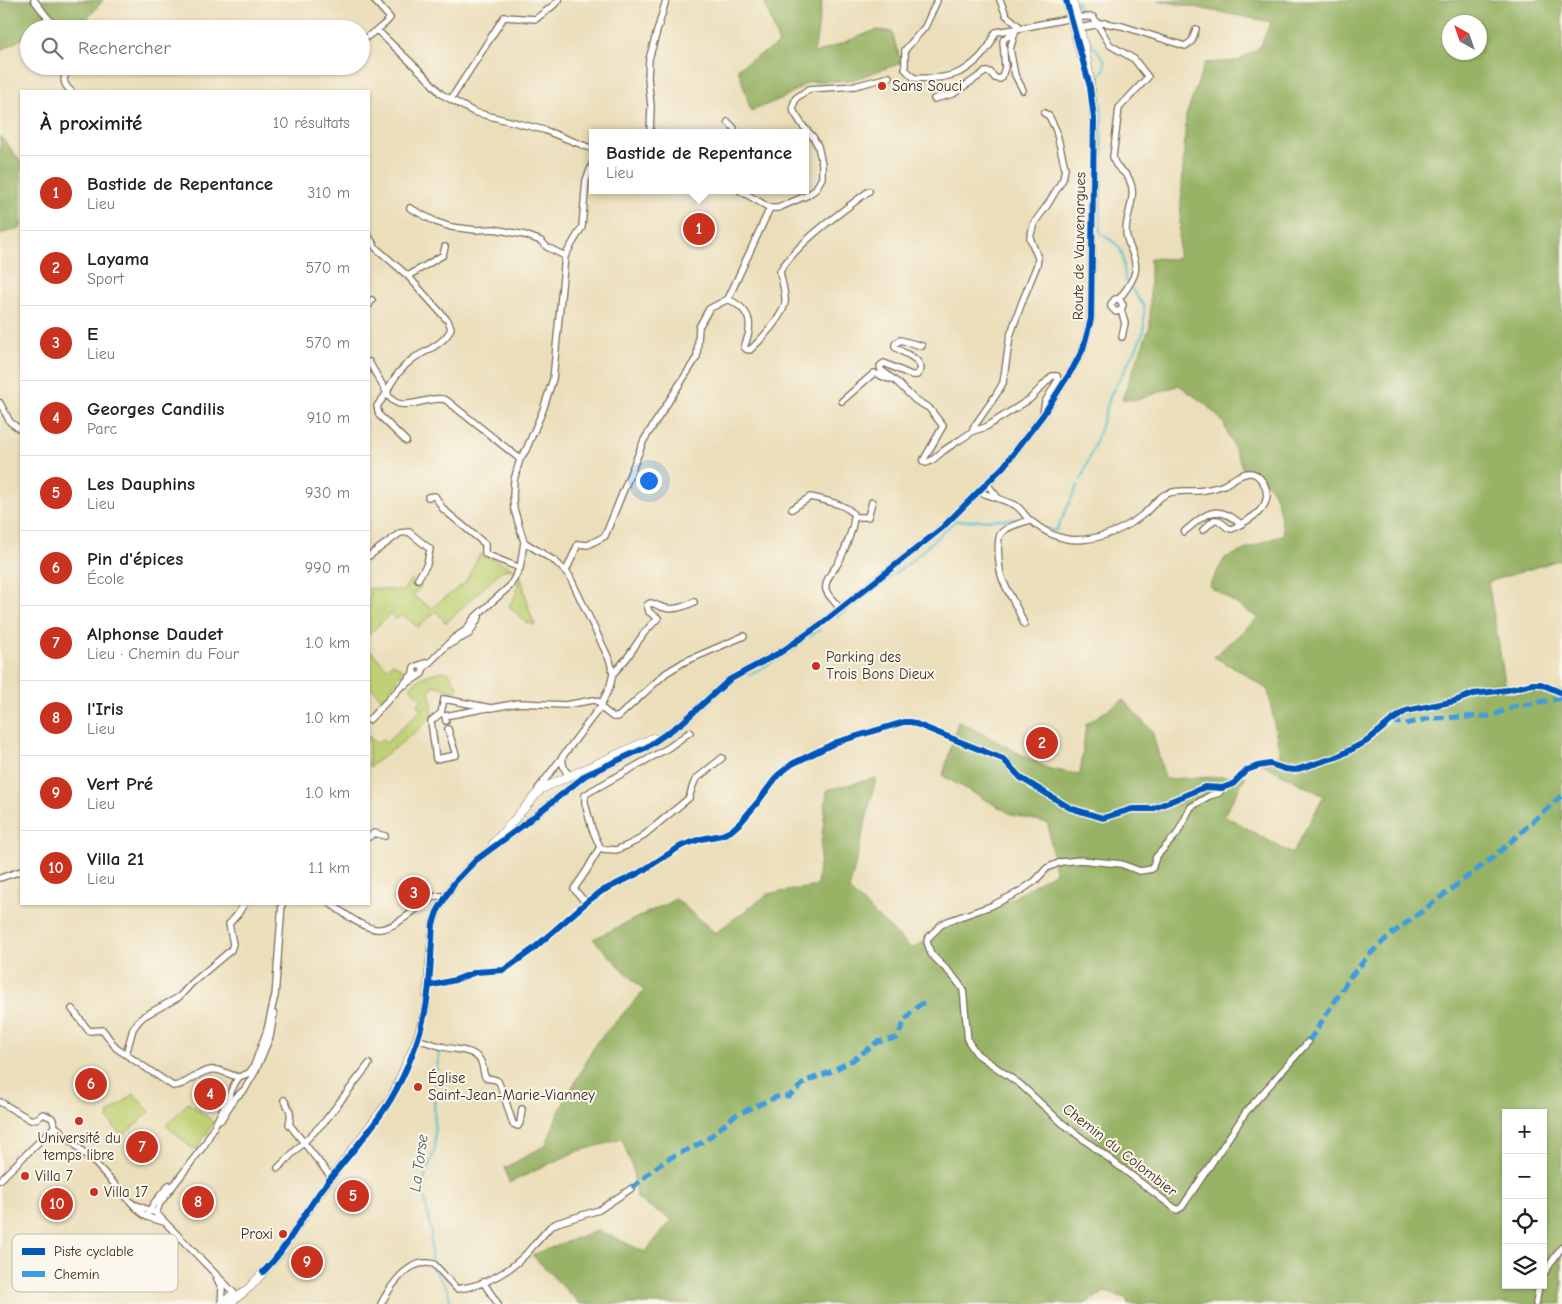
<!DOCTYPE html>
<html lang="fr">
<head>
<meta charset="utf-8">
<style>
	body { margin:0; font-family:"Comic Neue",sans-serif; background:#f6f6f6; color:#202124 }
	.controls { position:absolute; right:15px; bottom:15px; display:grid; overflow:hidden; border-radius:0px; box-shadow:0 1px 4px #0004 }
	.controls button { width:45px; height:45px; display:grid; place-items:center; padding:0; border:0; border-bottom:1px solid #e0e0e0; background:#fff; color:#202124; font:25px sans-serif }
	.compass { position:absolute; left:1442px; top:15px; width:45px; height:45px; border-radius:50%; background:#fff; box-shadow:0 1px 4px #0004; rotate:320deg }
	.you { position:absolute; left:648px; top:480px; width:18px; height:18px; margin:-12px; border:4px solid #fff; border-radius:50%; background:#1a73e8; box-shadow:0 0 0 8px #1a73e833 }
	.badge { display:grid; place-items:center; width:32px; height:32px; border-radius:50%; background:#c8321e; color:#fff; font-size:16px; font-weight:700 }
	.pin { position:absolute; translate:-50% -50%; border:2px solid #fff; box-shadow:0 1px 5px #0006 }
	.popup { position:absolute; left:589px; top:129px; width:220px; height:65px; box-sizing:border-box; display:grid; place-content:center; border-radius:0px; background:#fff; filter:drop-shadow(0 1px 4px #0005); font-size:16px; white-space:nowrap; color:#757577 }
	.popup b { font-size:19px; color:#202124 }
	.popup::after { content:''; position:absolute; left:50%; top:100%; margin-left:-10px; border:10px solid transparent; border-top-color:#fff }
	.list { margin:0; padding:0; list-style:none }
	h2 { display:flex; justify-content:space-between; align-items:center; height:65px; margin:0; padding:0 20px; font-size:21px }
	h2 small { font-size:16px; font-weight:400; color:#757577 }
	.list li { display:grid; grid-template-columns:32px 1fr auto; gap:15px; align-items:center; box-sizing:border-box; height:75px; padding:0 20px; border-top:1px solid #e0e0e0 }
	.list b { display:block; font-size:19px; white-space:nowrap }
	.list p { margin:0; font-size:16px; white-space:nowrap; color:#757577 }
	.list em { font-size:16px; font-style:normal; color:#757577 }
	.icon { flex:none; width:28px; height:28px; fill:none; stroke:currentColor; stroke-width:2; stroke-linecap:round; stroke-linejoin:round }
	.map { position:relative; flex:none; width:1562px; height:1304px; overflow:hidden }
	.search { position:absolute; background:#fff; box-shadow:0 1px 4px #0004; left:20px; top:20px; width:350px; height:55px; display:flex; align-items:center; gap:12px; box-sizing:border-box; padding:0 18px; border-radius:28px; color:#757577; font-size:19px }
	.panel { position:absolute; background:#fff; box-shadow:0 1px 4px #0004; left:20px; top:90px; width:350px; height:815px; border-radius:0px }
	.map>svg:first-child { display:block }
	.green { fill:#c0d174; stroke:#7e7e49 }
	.forest { fill:#98b366; stroke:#6a6e42; fill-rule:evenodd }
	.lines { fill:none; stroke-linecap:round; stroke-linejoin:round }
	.stream { stroke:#50bcca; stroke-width:2 }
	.minor-casing { stroke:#796955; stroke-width:8 }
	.secondary-casing { stroke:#796955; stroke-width:9 }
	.minor { stroke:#fff; stroke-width:5.5 }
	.secondary { stroke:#fff; stroke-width:8 }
	.quiet { stroke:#3f9ce0; stroke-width:5; stroke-dasharray:10 5; stroke-linecap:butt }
	.cycleway-casing { stroke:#fbf7ec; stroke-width:9 }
	.cycleway { stroke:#0057b8; stroke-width:6 }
	.poi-dot { fill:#c8321e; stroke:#fbf7ec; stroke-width:2 }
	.labels { text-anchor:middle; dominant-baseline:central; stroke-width:4; stroke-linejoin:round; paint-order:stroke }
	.poi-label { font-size:15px; fill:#3b2a1e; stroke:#fbf7ec; text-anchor:start }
	.street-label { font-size:15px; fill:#3b2a1e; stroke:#fbf7ec }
	.water-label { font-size:16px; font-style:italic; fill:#425d5a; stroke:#fbf7ec }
	.key { fill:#fbf7ec; stroke:#c1baae; stroke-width:1 }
	.key-label { font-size:14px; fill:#3b2a1e }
</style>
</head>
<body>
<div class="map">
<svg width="1562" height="1304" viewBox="0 0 1562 1304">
	<rect width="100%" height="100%" fill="#fbf7ec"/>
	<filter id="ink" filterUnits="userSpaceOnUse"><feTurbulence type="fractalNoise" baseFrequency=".02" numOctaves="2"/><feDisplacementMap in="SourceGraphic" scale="10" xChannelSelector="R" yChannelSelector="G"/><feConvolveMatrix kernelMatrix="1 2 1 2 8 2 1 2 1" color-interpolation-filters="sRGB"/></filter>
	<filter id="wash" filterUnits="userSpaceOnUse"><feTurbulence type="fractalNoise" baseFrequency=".0096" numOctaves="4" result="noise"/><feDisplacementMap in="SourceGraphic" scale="20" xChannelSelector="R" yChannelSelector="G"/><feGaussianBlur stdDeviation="1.12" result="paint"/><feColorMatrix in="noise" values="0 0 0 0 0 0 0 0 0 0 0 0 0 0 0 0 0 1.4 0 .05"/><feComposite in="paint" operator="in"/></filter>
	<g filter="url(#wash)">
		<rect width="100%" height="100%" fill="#ebdeba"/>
		<path class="green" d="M480,554L515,569L502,570L446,623L436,611L418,627L403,615L396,619L390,614L369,635V588L403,591L411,579L421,586L413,596L431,608L465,583Z
			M520,574L530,613L535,625L525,622L509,606L516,595Z
			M369,649L387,668L393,663L405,671L390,688L393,691L383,700L369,686Z
			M443,671L448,672L458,687L455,692L434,685L429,692C431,699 434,709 431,716C424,728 382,757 369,767V736L376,744L382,739L386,743L421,710L417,705L422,700L410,687C423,675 426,675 443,671Z
			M215,1082H220C220,1091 218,1100 210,1103L202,1099L201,1096L211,1083Z
			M134,1094L150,1112L122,1136L108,1119L109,1113Z
			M188,1103L214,1122L195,1151L166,1125Z"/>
		<path class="forest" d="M0,0H103L79,29H71L56,19L39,29H29V35L0,51Z
			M764,0H822L814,54L876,30L892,32L901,63L852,80L809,82L783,98L751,111L738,68L779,44Z
			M1157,0H1562V559L1488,582L1507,694L1562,691V1304H1128L1126,1298L1105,1292L1084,1304H580L532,1255L598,1230L645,1252L672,1220L636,1198L633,1169L622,1139L575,1152L509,1183L505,1168L546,1145L557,1116L596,1043L644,991L593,939L676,899L715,933L768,894L817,886L827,790L876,778L849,890L912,949L942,929L993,910L1055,872L1048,823L1013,815L943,776L958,721L1047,768L1080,775L1086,724L1123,700L1152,731L1165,779L1246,776L1224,815L1292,854L1324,796L1262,764L1280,755L1268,690L1242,672L1214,657L1258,618L1209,586L1225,558L1284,534C1276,500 1280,483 1243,469L1223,422L1205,404L1179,385L1137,400L1122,399L1150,326V258L1178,259L1186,116L1205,63L1238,61L1260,47L1271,22ZM1450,22H1480V52H1450ZM1506,1113H1543V1285H1506Z
			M0,135L21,162V228L0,234Z"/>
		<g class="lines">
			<path class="stream" d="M1077,0L1079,12
				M1089,40L1105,61L1104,70L1098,78L1102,120L1100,232C1105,238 1111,239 1116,244C1127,254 1122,270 1126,282
				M1081,480L1098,436L1111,394L1135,351L1144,331V306L1131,288
				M1045,528L1056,531L1078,485
				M837,617L909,563L955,521L1024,519
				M809,637L820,630
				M786,654L803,641
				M749,675L781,657
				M440,1049L434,1084L435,1150L425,1176L424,1196L431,1230V1265L448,1290L451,1304"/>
		</g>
	</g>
	<g filter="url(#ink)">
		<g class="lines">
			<g class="minor-casing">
				<path id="minor" d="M34,0L47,17L59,29
					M1000,0L1006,15L1021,28
					M937,1L925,27L905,50V69L914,78C947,80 969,75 989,46C992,42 993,36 996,32L1016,29
					M1078,25L1080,28L1104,23L1122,26L1185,46L1192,41L1196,29
					M378,31L425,76L441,94L474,112L544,130L593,149
					M361,42C371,32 382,29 390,18L374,0
					M94,66H101
					M1023,90L1015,75L1010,49L1016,29L1077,17H1093L1110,45L1134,59L1148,77L1119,108L1113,157C1115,170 1126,170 1130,181C1137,196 1126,215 1126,231C1126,245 1138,257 1135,272C1133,282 1125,291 1119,299H1115L1111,304V307L1116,312L1121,310L1123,305L1119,299
					M71,91C60,82 63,72 76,66
					M451,99L504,17L536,19C544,12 552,8 559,0
					M934,99L953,94L985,72H990L995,78L1000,79L1002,77L1005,67L1003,41L1004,39L1015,32
					M728,122L734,128V133
					M650,133L651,106L648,78L649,59L666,0
					M739,190L770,208H778L808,195L815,190L822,178V164L818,146L813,137L803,126L794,112L793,106L796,98L809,89L855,86L889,77
					M410,208L436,222L451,227L476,230L494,229L525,235L541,241L547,247L565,256
					M369,237L376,248L408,276L448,321L451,328C447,342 426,351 414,358C403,366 391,380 387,393C399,418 429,393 446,400L520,459
					M408,276L443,255L445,247
					M728,299L770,208
					M369,305L372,300
					M1121,310L1125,323L1122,337
					M922,346L900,340L895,344V347C905,355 918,356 921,369L917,375H911L884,363L880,366L881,370L898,383L915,400L929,408L943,426L923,461L926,463C933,461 937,456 942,452C952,444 963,439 973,431
					M369,362L387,393L377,406L379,415L406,441
					M842,401L874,373L889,379
					M0,403L10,422L21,430
					M1043,413L1045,402L1058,380L1057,376H1052L1030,399L986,427L973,431V428L996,395L1003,383L1010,336L1022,302L1037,265L1038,258L1030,238L1034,223L1048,204L1063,179L1065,168L1056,130L1049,116L1044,113
					M987,484L998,498
					M979,492C991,496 1004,500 1015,505C1022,509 1025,517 1031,521C1055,541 1076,544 1105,535C1119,531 1134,522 1145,513C1151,508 1157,499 1164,495C1177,488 1192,493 1205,490C1211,489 1218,487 1224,485C1232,481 1241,472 1251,473C1256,473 1260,478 1263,482C1277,506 1250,520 1232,529L1228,528L1218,520H1214L1203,530
					M428,497L435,496L443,509L485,544V554L520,568
					M792,509L810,497C820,499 848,505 853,514C857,522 842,557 837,565C832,572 824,581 826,590C828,596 834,601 838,606
					M854,517H868L872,502
					M1184,532C1206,513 1216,503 1241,524
					M369,556L400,533L409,532L430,549L427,564L418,579
					M566,571L578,544L588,545L605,536L644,440L697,357L699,327L709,309L728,299C751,310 754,324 744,347L746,349L750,350C760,341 784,315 785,302C786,293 781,280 780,271C799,241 840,213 869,191
					M1024,624C1018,607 1008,594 1002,578C999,570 996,539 1001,533C1007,526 1022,523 1030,520
					M450,644L469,634L479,617
					M613,674L627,658L644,633L658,618L649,612L647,605L650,603C655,603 657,606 662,607C672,611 685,607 694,602
					M417,675L413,672L414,667L428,662
					M405,685L422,674L423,669L454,638L466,630L474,618L510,586L520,568L524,542
					M600,707L613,717H618L666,673L684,662L744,636
					M369,720L414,673
					M446,721L445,716L487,708
					M448,729L456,755L436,759L431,721L441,713L444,699L491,708L519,703L565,705L594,700L602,703
					M690,732L668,748L591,791L585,795V803L592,829L600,847L603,849L616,850L626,846L638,840L689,798L693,785L696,779L722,758
					M563,756C562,764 563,771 570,775
					M1222,788L1219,793L1209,796L1191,807L1177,834L1156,857L1152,869L1140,871L1121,864L1081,860L1061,862L1047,868L1035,881L1019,892L991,906L948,921L941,925L928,938L927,942L931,954L953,976L963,989L968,1041L977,1054L1021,1085L1062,1123L1177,1210L1182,1207L1246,1112L1309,1041
					M538,789L600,707L610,686L613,674L610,661L569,575L556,562L524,542L514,509L513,496L514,480L520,459L526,450L543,410L553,379L565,256L582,227L586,180L593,163
					M369,837L374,833L385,836
					M0,878L21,871
					M429,899L437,896H446
					M586,903L574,889L587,870L600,847
					M331,904C381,941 381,935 429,900
					M429,986L455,980L476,972L504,970L532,950L588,901L602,891L639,873L681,846L701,839L722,835L731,831L741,822L757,803L778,775L792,764L837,742L904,722H911L1003,759L1021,778L1070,808L1103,818L1132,809H1152L1205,787L1222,788L1233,784L1247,770L1258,766L1270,764L1285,769L1295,770L1337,757L1367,741L1391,721L1406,711L1455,701L1473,694L1507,690L1533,684H1541L1562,693
					M275,997L282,904
					M72,1009L89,1031L103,1030L116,1048L173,1086C188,1086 201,1067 217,1070C224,1071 231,1076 239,1077
					M417,1039C426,1042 435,1045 444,1047C455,1050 473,1049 480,1060C484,1065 482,1073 486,1078C490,1079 495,1079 498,1081C500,1082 511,1118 513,1124L518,1126L520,1123L522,1109
					M126,1054L133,1029L138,1022L144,1016L179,997L192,983L231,950L233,944L229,924L238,914L244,904
					M284,1100C290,1109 292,1114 289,1124L331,1177
					M0,1102L31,1120L38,1118L43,1114L52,1118L55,1126
					M221,1120L234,1099L245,1089L256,1070L270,1037L274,1014
					M278,1168L325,1121L369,1064
					M0,1180L55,1126L96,1164L140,1212L147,1217L164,1222
					M136,1205L156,1213L234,1293L231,1299
					M149,1212L154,1203L169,1185
					M156,1213L160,1203L205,1144L220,1115L235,1083L239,1077L249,1073L254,1066L267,1030L275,995
					M535,1244L550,1227L557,1223L599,1210L632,1188
					M1543,1275L1561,1248
					M217,1279L222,1289L221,1304
					M483,1282L498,1304
					M381,1304C391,1285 409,1257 434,1264L457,1289C486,1286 515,1269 533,1246
					M1536,1304L1539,1285"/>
			</g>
			<g class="secondary-casing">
				<path id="secondary" d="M1066,0L1081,56
					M493,844L541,789L653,738
					M221,1304L231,1296
					M229,1304L250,1287L279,1255L316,1198L392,1097L417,1039L426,1008L433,924L437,912L454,883L476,860L522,826L586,775L647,747L683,722L729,680L781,652L820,625L942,528L1004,466L1043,415L1073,368L1083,349L1091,319L1094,132C1093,88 1085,42 1072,0"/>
			</g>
			<use href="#minor" class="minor"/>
			<use href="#secondary" class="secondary"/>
			<path class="quiet" d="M1391,721L1405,724L1432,718L1492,716L1513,707L1562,698
				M1309,1041L1351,976L1370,954L1389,936L1495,856L1562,795
				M632,1188L655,1168L668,1159L705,1141L734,1116L776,1097L789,1096L806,1081L830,1072L853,1060L877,1042L897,1038C905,1021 908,1011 925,1002"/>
			<g class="cycleway-casing">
				<path id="cycleway" d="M429,986L455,980L476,972L504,970L532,950L588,901L602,891L639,873L681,846L701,839L722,835L731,831L741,822L757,803L778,775L792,764L837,742L904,722H911L1003,759L1021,778L1070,808L1103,818L1132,809H1152L1205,787L1222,788L1233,784L1247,770L1258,766L1270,764L1285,769L1295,770L1337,757L1367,741L1391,721L1406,711L1455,701L1473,694L1507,690L1533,684H1541L1562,693
					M263,1272C287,1249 300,1219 320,1192C343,1161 372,1131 391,1099C406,1074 421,1036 426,1007C431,979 431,951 433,924L437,912L454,883L476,860L522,826L586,775L647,747L683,722L729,680L781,652L820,625L942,528L1004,466L1043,415L1073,368L1083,349L1091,319L1094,119L1090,87L1066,0"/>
			</g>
			<use href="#cycleway" class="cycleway"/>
		</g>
	</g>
	<g class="poi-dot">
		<circle cx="882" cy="86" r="5"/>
		<circle cx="816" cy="666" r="5"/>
		<circle cx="418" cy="1087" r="5"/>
		<circle cx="79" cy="1121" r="5"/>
		<circle cx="25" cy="1176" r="5"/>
		<circle cx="94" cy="1192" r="5"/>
		<circle cx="283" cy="1234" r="5"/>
	</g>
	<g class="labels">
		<g class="poi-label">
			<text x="892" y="86">Sans Souci</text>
			<text x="826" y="657">Parking des<tspan x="826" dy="17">Trois Bons Dieux</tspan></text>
			<text x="428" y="1078">Église<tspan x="428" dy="17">Saint-Jean-Marie-Vianney</tspan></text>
			<text x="79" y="1138" text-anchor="middle">Université du<tspan x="79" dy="17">temps libre</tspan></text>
			<text x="35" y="1176">Villa 7</text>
			<text x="104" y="1192">Villa 17</text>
			<text x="273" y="1234" text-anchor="end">Proxi</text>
		</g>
		<g class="street-label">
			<text transform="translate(1079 246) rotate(-89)">Route de Vauvenargues</text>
			<text transform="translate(1120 1150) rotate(38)">Chemin du Colombier</text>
		</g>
		<g class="water-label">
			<text transform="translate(419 1163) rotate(-82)">La Torse</text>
		</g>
	</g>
	<rect x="12" y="1234" width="166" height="58" rx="8" class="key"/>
	<rect x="22" y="1248" width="23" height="7" fill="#0057b8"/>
	<rect x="22" y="1271" width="23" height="6" fill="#3f9ce0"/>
	<g class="key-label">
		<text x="54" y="1256">Piste cyclable</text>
		<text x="54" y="1279">Chemin</text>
	</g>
</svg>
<div class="controls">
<button>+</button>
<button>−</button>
<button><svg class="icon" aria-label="locate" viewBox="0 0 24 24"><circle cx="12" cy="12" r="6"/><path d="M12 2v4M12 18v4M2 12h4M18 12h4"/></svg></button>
<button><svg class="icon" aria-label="layers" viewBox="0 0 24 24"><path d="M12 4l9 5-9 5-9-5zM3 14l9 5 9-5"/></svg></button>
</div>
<svg class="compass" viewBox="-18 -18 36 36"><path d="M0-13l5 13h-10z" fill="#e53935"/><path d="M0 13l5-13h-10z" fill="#757577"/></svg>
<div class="you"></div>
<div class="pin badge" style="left:699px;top:229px">1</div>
<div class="popup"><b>Bastide de Repentance</b>Lieu</div>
<div class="pin badge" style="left:1042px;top:743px">2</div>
<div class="pin badge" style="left:414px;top:893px">3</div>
<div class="pin badge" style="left:210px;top:1094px">4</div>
<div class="pin badge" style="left:353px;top:1196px">5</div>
<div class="pin badge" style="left:91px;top:1084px">6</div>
<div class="pin badge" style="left:142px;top:1147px">7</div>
<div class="pin badge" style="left:198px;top:1202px">8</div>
<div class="pin badge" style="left:307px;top:1262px">9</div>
<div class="pin badge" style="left:57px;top:1204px">10</div>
<div class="search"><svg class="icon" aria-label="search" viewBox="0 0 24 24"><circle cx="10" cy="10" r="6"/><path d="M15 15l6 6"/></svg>Rechercher</div>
<section class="panel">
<h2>À proximité<small>10 résultats</small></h2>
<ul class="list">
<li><span class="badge">1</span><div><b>Bastide de Repentance</b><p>Lieu</p></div><em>310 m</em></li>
<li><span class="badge">2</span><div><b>Layama</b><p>Sport</p></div><em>570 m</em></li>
<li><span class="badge">3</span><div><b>E</b><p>Lieu</p></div><em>570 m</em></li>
<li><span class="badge">4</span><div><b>Georges Candilis</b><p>Parc</p></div><em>910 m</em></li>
<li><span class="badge">5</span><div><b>Les Dauphins</b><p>Lieu</p></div><em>930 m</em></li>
<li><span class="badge">6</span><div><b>Pin d'épices</b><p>École</p></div><em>990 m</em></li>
<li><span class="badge">7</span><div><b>Alphonse Daudet</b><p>Lieu · Chemin du Four</p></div><em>1.0 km</em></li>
<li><span class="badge">8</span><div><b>l'Iris</b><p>Lieu</p></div><em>1.0 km</em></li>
<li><span class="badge">9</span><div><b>Vert Pré</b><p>Lieu</p></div><em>1.0 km</em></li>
<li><span class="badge">10</span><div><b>Villa 21</b><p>Lieu</p></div><em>1.1 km</em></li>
</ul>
</section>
</div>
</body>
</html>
